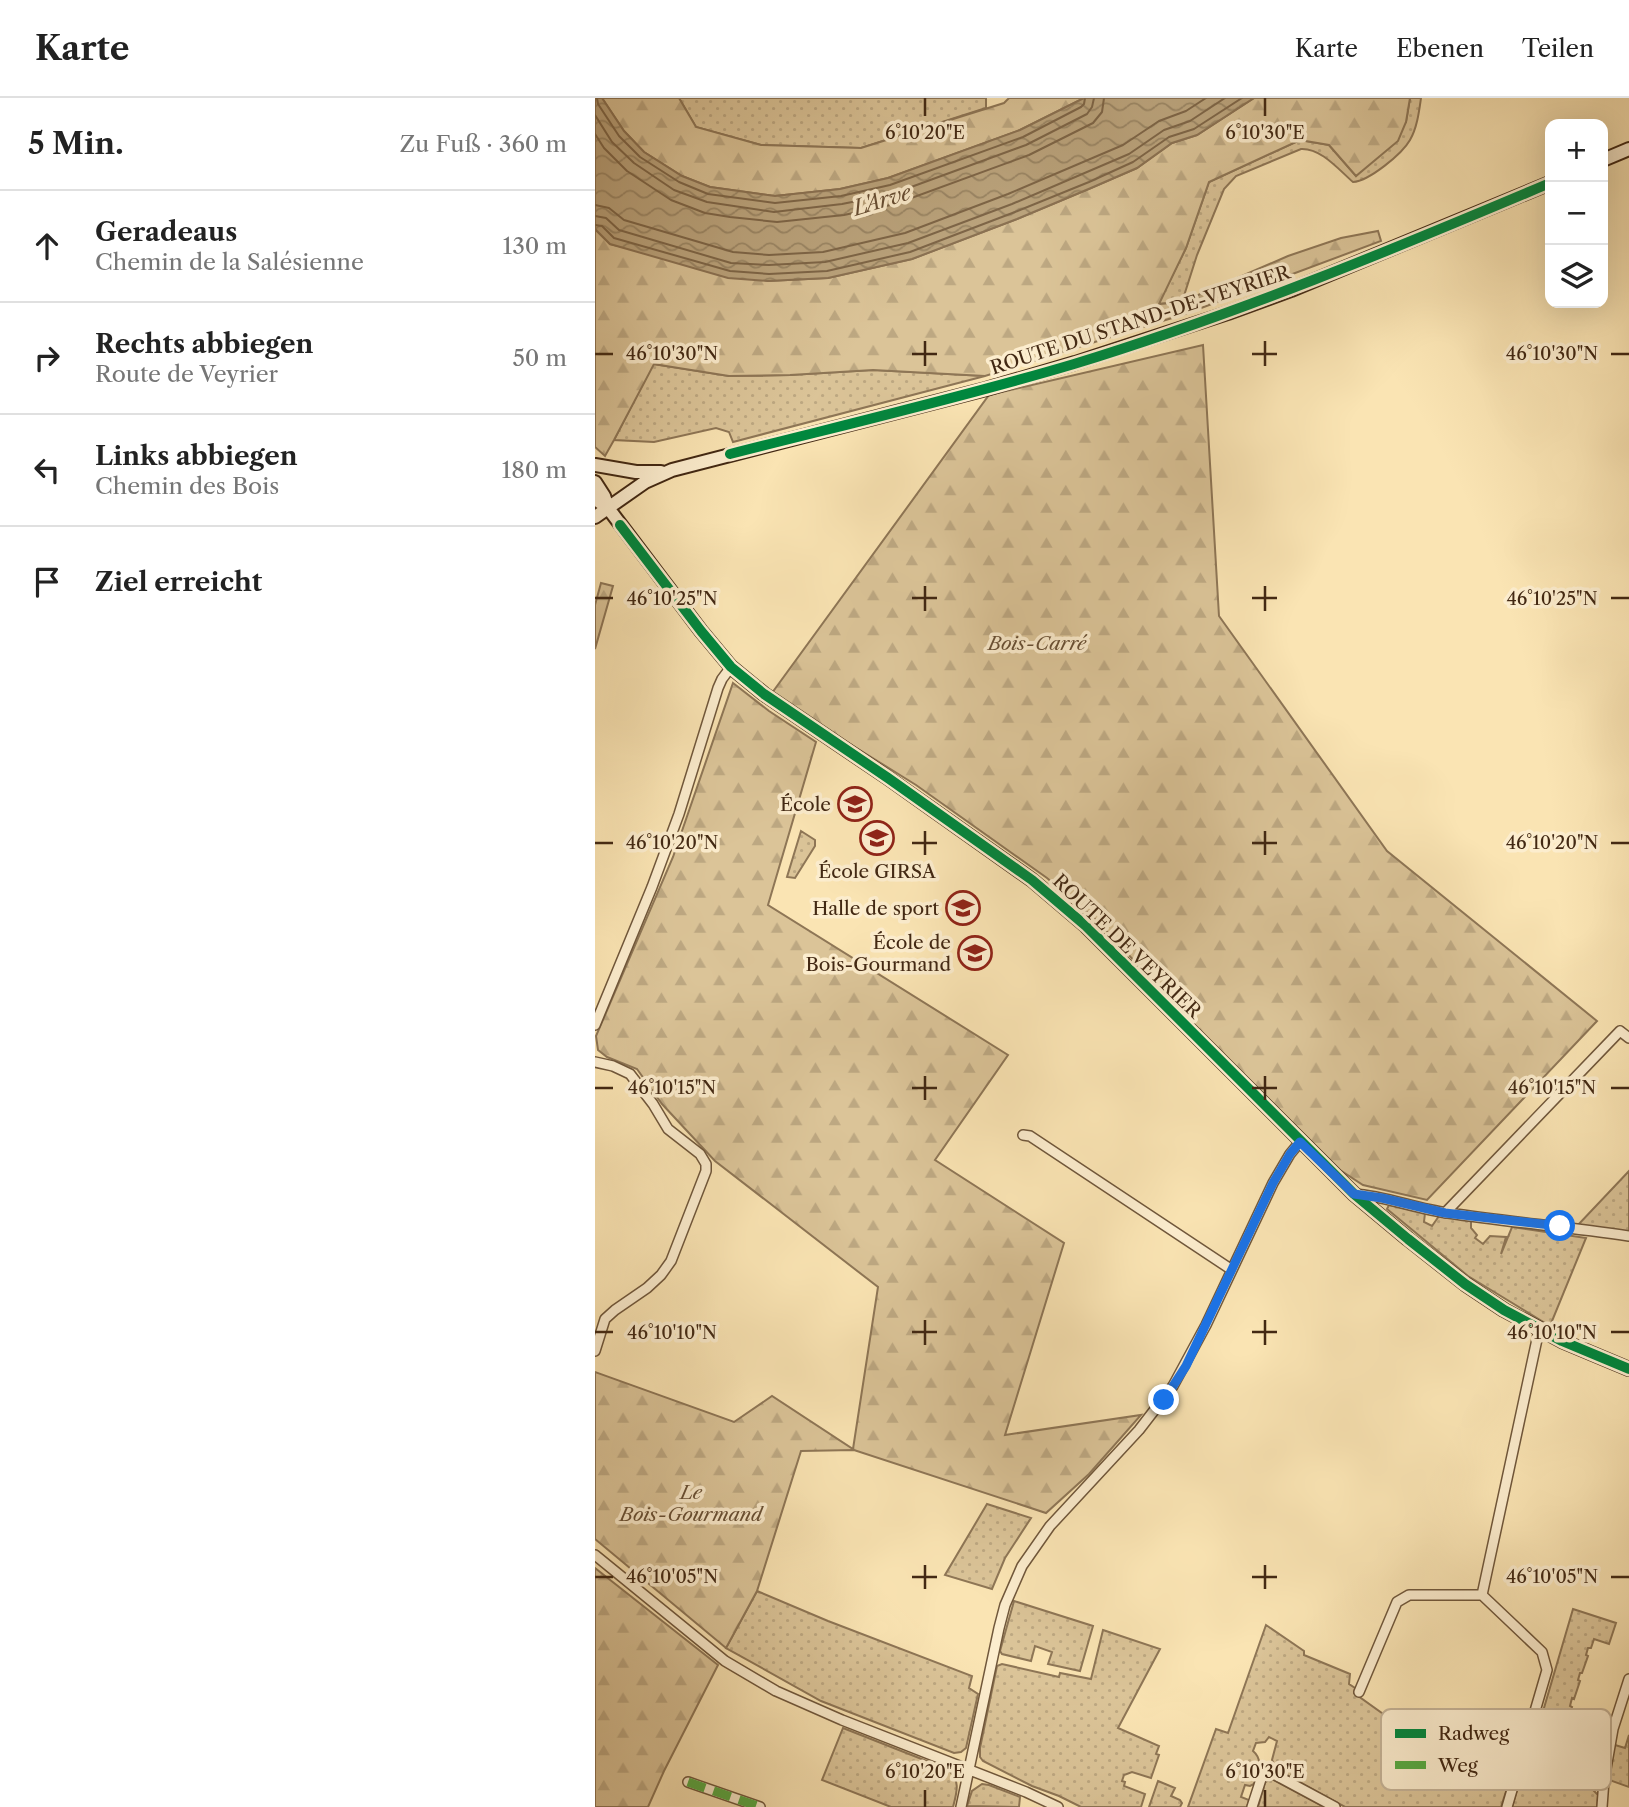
<!DOCTYPE html>
<html lang="de">
<head>
<meta charset="utf-8">
<style>
	body { margin:0; font-family:"Libre Caslon Text",serif; background:#f6f6f6; color:#222 }
	.controls { position:absolute; right:21px; top:21px; display:grid; overflow:hidden; border-radius:14px; box-shadow:0 7px 28px #0002 }
	.controls button { width:63px; height:63px; display:grid; place-items:center; padding:0; border:0; border-bottom:2px solid #e0e0e0; background:#fff; color:#222; font:35px sans-serif }
	.stop { position:absolute; width:21px; height:21px; margin:-16px; border:5px solid #1a73e8; border-radius:50%; background:#fff }
	.stop.end { background:#1a73e8; border-color:#fff; box-shadow:0 2px 7px #0008 }
	.list { margin:0; padding:0; list-style:none }
	h2 { display:flex; justify-content:space-between; align-items:center; height:91px; margin:0; padding:0 28px; font-size:30px }
	h2 small { font-size:23px; font-weight:400; color:#767676 }
	.list li { display:grid; grid-template-columns:46px 1fr auto; gap:21px; align-items:center; box-sizing:border-box; height:112px; padding:0 28px; border-top:2px solid #e0e0e0 }
	.list b { display:block; font-size:26px; white-space:nowrap }
	.list p { margin:0; font-size:23px; white-space:nowrap; color:#767676 }
	.list em { font-size:23px; font-style:normal; color:#767676 }
	.icon { flex:none; width:38px; height:38px; fill:none; stroke:currentColor; stroke-width:2; stroke-linecap:round; stroke-linejoin:round }
	.map { position:relative; flex:none; width:1034px; height:1709px; overflow:hidden }
	header { display:flex; align-items:center; gap:42px; box-sizing:border-box; height:98px; padding:0 35px; background:#fff; border-bottom:2px solid #e0e0e0 }
	header strong { font-size:33px }
	nav { display:flex; gap:38px; margin-inline-start:auto; font-size:24px }
	main { display:flex }
	aside { flex:1; background:#fff }
	.map>svg:first-child { display:block }
	.green { fill:url(#green-dots); stroke:#8e7656; stroke-width:2 }
	.forest { fill:url(#forest-firs); stroke:#8e7656; stroke-width:2 }
	.water { fill:url(#water-waves); stroke:#8b7253; stroke-width:2 }
	.lines { fill:none; stroke-linecap:round; stroke-linejoin:round }
	.shore { stroke:#7e6648; stroke-width:2 }
	.street-casing { stroke:#70573b; stroke-width:12 }
	.secondary-casing { stroke:#422813; stroke-width:16 }
	.street { stroke:#fcedce; stroke-width:9 }
	.secondary { stroke:#fcedce; stroke-width:12 }
	.quiet { stroke:#56aa42; stroke-width:9; stroke-dasharray:18 9; stroke-linecap:butt }
	.cycleway-casing { stroke:#fcedce; stroke-width:15 }
	.cycleway { stroke:#00873e; stroke-width:10 }
	.route { stroke:#1a73e8; stroke-width:9 }
	.ticks { fill:none; stroke:#422813; stroke-width:2.5 }
	.labels { text-anchor:middle; dominant-baseline:central; stroke-width:7; stroke-linejoin:round; paint-order:stroke }
	.street-label { font-size:19px; fill:#422813; stroke:#fcedce }
	.park-label { font-size:19px; font-style:italic; fill:#684f34; stroke:#fcedce }
	.poi-label { font-size:19px; fill:#422813; stroke:#fcedce; text-anchor:end }
	.water-label { font-size:21px; font-style:italic; fill:#664d33; stroke:#fcedce }
	.key { fill:#fcedce; stroke:#c4b296; stroke-width:2 }
	.key-label { font-size:19px; fill:#422813 }
	.ticks-label { font-size:18px; text-anchor:middle; fill:#422813; stroke:#fcedce; stroke-width:7; stroke-linejoin:round; paint-order:stroke }
</style>
</head>
<body>
<header>
<strong>Karte</strong>
<nav><a>Karte</a><a>Ebenen</a><a>Teilen</a></nav>
</header>
<main>
<aside>
<h2>5 Min.<small>Zu Fuß · 360 m</small></h2>
<ul class="list">
<li><svg class="icon" aria-label="ahead" viewBox="0 0 24 24"><path d="M12 20V5M6 11l6-6 6 6"/></svg><div><b>Geradeaus</b><p>Chemin de la Salésienne</p></div><em>130 m</em></li>
<li><svg class="icon" aria-label="right" viewBox="0 0 24 24"><path d="M7 20v-9h11M14 6l5 5-5 5"/></svg><div><b>Rechts abbiegen</b><p>Route de Veyrier</p></div><em>50 m</em></li>
<li><svg class="icon" aria-label="left" viewBox="0 0 24 24"><path d="M17 20v-9H6M10 6l-5 5 5 5"/></svg><div><b>Links abbiegen</b><p>Chemin des Bois</p></div><em>180 m</em></li>
<li><svg class="icon" aria-label="arrive" viewBox="0 0 24 24"><path d="M6 21V4h12l-3 4 3 4H6"/></svg><div><b>Ziel erreicht</b></div></li>
</ul>
</aside>
<div class="map">
<svg width="1034" height="1709" viewBox="0 0 1034 1709">
	<defs>
		<pattern id="green-dots" width="8" height="8" patternUnits="userSpaceOnUse" patternTransform="scale(1.75)"><rect width="8" height="8" fill="#dbc498"/><path d="M2 2h.1M6 6h.1" fill="none" stroke="#bda882" stroke-width="1.8" stroke-linecap="round"/></pattern>
		<pattern id="forest-firs" width="22" height="20" patternUnits="userSpaceOnUse" patternTransform="scale(1.75)"><rect width="22" height="20" fill="#dbc498"/><path d="M5 1l3.5 6h-7zM16 11l3.5 6h-7z" fill="#bda882"/></pattern>
		<pattern id="water-waves" width="16" height="10" patternUnits="userSpaceOnUse" patternTransform="scale(1.75)"><rect width="16" height="10" fill="#bba47d"/><path d="M0 5q4-4 8 0t8 0" fill="none" stroke="#9a8665"/></pattern>
	</defs>
	<rect width="100%" height="100%" fill="#fae4b3"/>
	<filter id="stains"><feTurbulence type="fractalNoise" baseFrequency=".00286" numOctaves="4"/><feColorMatrix values="0 0 0 0 .2 0 0 0 0 .09 0 0 0 0 .02 0 0 0 .5 -.17"/></filter>
	<radialGradient id="worn" r=".72"><stop offset=".6" stop-color="#630" stop-opacity="0"/><stop offset="1" stop-color="#630" stop-opacity=".3"/></radialGradient>
	<path class="green" d="M84,0H391V10L266,50L166,47L101,29Z
		M815,0H826C824,14 822,30 815,42C807,56 774,83 758,84C743,71 726,50 706,51L641,78L629,91L602,157L587,204L563,206L591,150L614,84L705,42L734,47L761,78L811,24Z
		M58,266L134,278L195,277L278,272L390,278L138,344L134,334L121,330L59,344L19,342Z
		M206,733L220,742V748L200,780L192,779Z
		M1034,1073V1134L982,1128Z
		M794,1107L830,1115L829,1124L837,1128L844,1118L876,1123V1130L882,1137L880,1140L888,1146L895,1138L911,1139L906,1156L917,1129L991,1140L955,1228L873,1178L792,1111Z
		M392,1406L436,1420L410,1460L397,1491L350,1477Z
		M162,1493L233,1523L377,1578L374,1590L383,1596L371,1650L366,1654L359,1655L226,1603L131,1550Z
		M419,1503L498,1528L485,1573L453,1566L457,1554L440,1548L436,1563L407,1556L405,1553Z
		M978,1511L1021,1525L1014,1546L999,1541L996,1550H993L991,1557L993,1558L987,1575H985L983,1582L985,1583L979,1601L977,1600L975,1608L977,1609L974,1618L989,1623L992,1613L1000,1616L998,1625L1006,1628L1002,1640L944,1627Z
		M671,1527L709,1553V1557L755,1576L754,1586L760,1590L759,1595L833,1648L910,1663L907,1675L913,1677L915,1681L906,1709H750L681,1671L677,1662L682,1643L674,1639L670,1644L661,1645L658,1653C669,1662 663,1674 659,1686L655,1688L650,1687L646,1699L654,1702L652,1709H593L621,1631L633,1635Z
		M508,1532L565,1551L523,1630L564,1648L561,1656L564,1657L556,1680L537,1674L529,1677L527,1683L530,1684L529,1688L550,1696L546,1709H486L464,1698L437,1688L388,1663L385,1659V1650L402,1568L407,1566L464,1579L465,1575L496,1581Z
		M941,1628L1009,1644L1006,1654L1004,1683L999,1687L998,1692L1003,1697L1002,1709H917Z
		M248,1630L352,1671C366,1682 362,1694 358,1709H296L227,1682Z
		M1034,1637V1689L1017,1683L1013,1679L1016,1658L1020,1647L1030,1650Z
		M677,1681L729,1709H663L670,1684Z
		M563,1683L580,1690L576,1698L585,1702L587,1705L585,1709H554Z
		M387,1686L394,1687L425,1699L424,1709L372,1708L377,1693Z"/>
	<path class="forest" d="M7,0H84L101,29L166,47L266,50L409,5L414,0H489L425,32L293,80L245,91L180,98L115,89L87,78L49,54L29,33Z
		M659,0H815L811,24L803,43L761,78L734,47L705,42L614,84L591,150L564,206L587,204L693,158L746,140L783,133L786,143L590,216L390,278L278,272L195,277L134,278L59,266L19,342L10,358L0,349V131L15,146L173,183L233,180L317,161L422,121L496,90L542,70L577,45L602,37Z
		M608,247L624,518L792,753L1002,923L832,1102L768,1087L745,1072L605,933L499,820L452,780L321,687L226,628L177,595L394,297Z
		M6,485L18,488L0,551V507Z
		M138,585L174,613L221,644L173,807L413,957L340,1062L469,1145L410,1337L546,1317L494,1376L451,1415L259,1352L206,1353L162,1493L131,1550L0,1441V1274L139,1324L177,1298L258,1351L283,1189L120,1063L67,1006L42,971L12,959L3,952L1,938L78,759Z
		M0,1470L123,1567L69,1673L53,1709H0Z"/>
	<path class="water" d="M0,0H7L29,33L49,54L87,78L115,89L180,98L245,91L293,80L425,32L489,0H659L602,37L577,45L542,70L496,90L422,121L317,161L233,180L173,183L133,180L15,146L0,131Z"/>
	<g class="lines">
		<path class="shore" d="M2,0L3,6L24,38L45,59L84,84L113,96L180,105L246,98L295,87L428,39L486,9L489,6L490,0
			M0,17L17,44L39,65L79,92L112,104L179,114L247,106L297,96L431,47L492,16L497,9L499,0
			M0,36L9,50L32,73L76,102L110,115L135,119L182,124L249,117L300,106L434,57L498,25L507,14L509,0
			M0,107L14,110L29,122L138,154L174,157L228,154L310,135L413,96L528,47L564,23L591,13L611,0
			M0,118L11,120L24,132L136,165L174,167L230,164L313,145L417,106L534,56L569,32L595,23L630,0
			M0,127L7,128L19,140L135,173L174,176L232,173L315,154L420,114L494,84L538,64L574,39L599,31L647,0"/>
		<g class="street-casing">
			<path id="street" d="M0,927L57,789L84,716L123,590L127,581L136,569
				M0,964L18,968L35,976L58,1006L73,1031L105,1056L111,1066V1073L76,1163L66,1177L52,1190L20,1212L10,1221L0,1253
				M428,1037L435,1038L637,1172
				M759,1096C791,1098 821,1111 853,1115C913,1124 974,1129 1034,1138
				M850,1115L1025,933L1034,940
				M0,1457L130,1563L181,1593L247,1622L431,1694L463,1709
				M764,1594L802,1504L814,1497H887
				M93,1684L165,1709
				M366,1709L404,1530L410,1507L427,1468L455,1428L544,1332L578,1288L611,1227L678,1085L695,1056L705,1044
				M657,1709L668,1675L673,1673L740,1709
				M912,1709L952,1572L947,1554L887,1497L944,1232
				M1007,1709L1009,1682L1018,1631L1034,1581"/>
		</g>
		<g class="secondary-casing">
			<path id="secondary" d="M1008,62L1034,51
				M0,367L41,374H66
				M0,384L9,398L13,410
				M0,401L13,410L106,533L136,569L169,596L293,680L437,782L491,828L759,1096L813,1141L870,1186L909,1212L967,1243L1034,1271
				M0,419L50,384L77,372L391,291L480,265L633,215L696,192L955,85"/>
		</g>
		<use href="#street" class="street"/>
		<use href="#secondary" class="secondary"/>
		<path class="quiet" d="M93,1684L165,1709"/>
		<g class="cycleway-casing">
			<path id="cycleway" d="M135,356C249,327 365,300 479,266C642,216 799,151 955,85
				M25,427L106,533L136,569L169,596L293,680L437,782L491,828L759,1096L813,1141L870,1186L909,1212L967,1243L1034,1271"/>
		</g>
		<use href="#cycleway" class="cycleway"/>
	</g>
	<g class="lines">
		<path class="route" d="M569,1302L591,1268L678,1085L695,1056L705,1044L759,1096L787,1100L850,1115L965,1128"/>
	</g>
	<path class="ticks" d="M330,0V18M670,0V18M330,243V268M670,243V268M0,256H18M317,256H342M657,256H682M1016,256H1034M330,488V513M670,488V513M0,500H18M317,500H342M657,500H682M1016,500H1034M330,733V757M670,733V757M0,745H18M317,745H342M657,745H682M1016,745H1034M330,978V1002M670,978V1002M0,990H18M317,990H342M657,990H682M1016,990H1034M330,1222V1247M670,1222V1247M0,1234H18M317,1234H342M657,1234H682M1016,1234H1034M330,1467V1491M670,1467V1491M0,1479H18M317,1479H342M657,1479H682M1016,1479H1034M330,1692V1709M670,1692V1709"/>
	<defs>
		<g id="school-ring" transform="scale(1.75)"><circle r="9.5" fill="#fcedce" stroke="#8f2418" stroke-width="1.5"/><path d="M0-5L7-2L0 1L-7-2ZM-4 1L0 2.5L4 1V4Q0 6-4 4Z" fill="#8f2418"/></g>
	</defs>
	<g fill-rule="evenodd">
		<use href="#school-ring" x="260" y="706"/>
		<use href="#school-ring" x="282" y="740"/>
		<use href="#school-ring" x="368" y="810"/>
		<use href="#school-ring" x="380" y="855"/>
	</g>
	<g class="labels">
		<g class="street-label">
			<text transform="translate(545 222) rotate(-18)">ROUTE DU STAND-DE-VEYRIER</text>
			<text transform="translate(532 848) rotate(44)">ROUTE DE VEYRIER</text>
		</g>
		<g class="park-label">
			<text x="442" y="545">Bois-Carré</text>
			<text x="96" y="1394">Le<tspan x="96" dy="22">Bois-Gourmand</tspan></text>
		</g>
		<g class="poi-label">
			<text x="236" y="706">École</text>
			<text x="282" y="773" text-anchor="middle">École GIRSA</text>
			<text x="344" y="810">Halle de sport</text>
			<text x="356" y="844">École de<tspan x="356" dy="22">Bois-Gourmand</tspan></text>
		</g>
		<g class="water-label">
			<text transform="translate(287 102) rotate(-17)">L'Arve</text>
		</g>
	</g>
	<rect x="786" y="1611" width="230" height="81" rx="10" class="key"/>
	<rect x="800" y="1631" width="31" height="9" fill="#00873e"/>
	<rect x="800" y="1663" width="31" height="8" fill="#56aa42"/>
	<g class="key-label">
		<text x="843" y="1642">Radweg</text>
		<text x="843" y="1674">Weg</text>
	</g>
	<g class="ticks-label">
		<text x="330" y="41">6°10'20"E</text>
		<text x="670" y="41">6°10'30"E</text>
		<text x="77" y="262">46°10'30"N</text>
		<text x="957" y="262">46°10'30"N</text>
		<text x="77" y="507">46°10'25"N</text>
		<text x="957" y="507">46°10'25"N</text>
		<text x="77" y="751">46°10'20"N</text>
		<text x="957" y="751">46°10'20"N</text>
		<text x="77" y="996">46°10'15"N</text>
		<text x="957" y="996">46°10'15"N</text>
		<text x="77" y="1241">46°10'10"N</text>
		<text x="957" y="1241">46°10'10"N</text>
		<text x="77" y="1485">46°10'05"N</text>
		<text x="957" y="1485">46°10'05"N</text>
		<text x="330" y="1680">6°10'20"E</text>
		<text x="670" y="1680">6°10'30"E</text>
	</g>
	<rect width="100%" height="100%" filter="url(#stains)"/>
	<rect width="100%" height="100%" fill="url(#worn)"/>
</svg>
<div class="controls">
<button>+</button>
<button>−</button>
<button><svg class="icon" aria-label="layers" viewBox="0 0 24 24"><path d="M12 4l9 5-9 5-9-5zM3 14l9 5 9-5"/></svg></button>
</div>
<div class="stop" style="left:965px;top:1128px"></div>
<div class="stop end" style="left:569px;top:1302px"></div>
</div>
</main>
</body>
</html>
